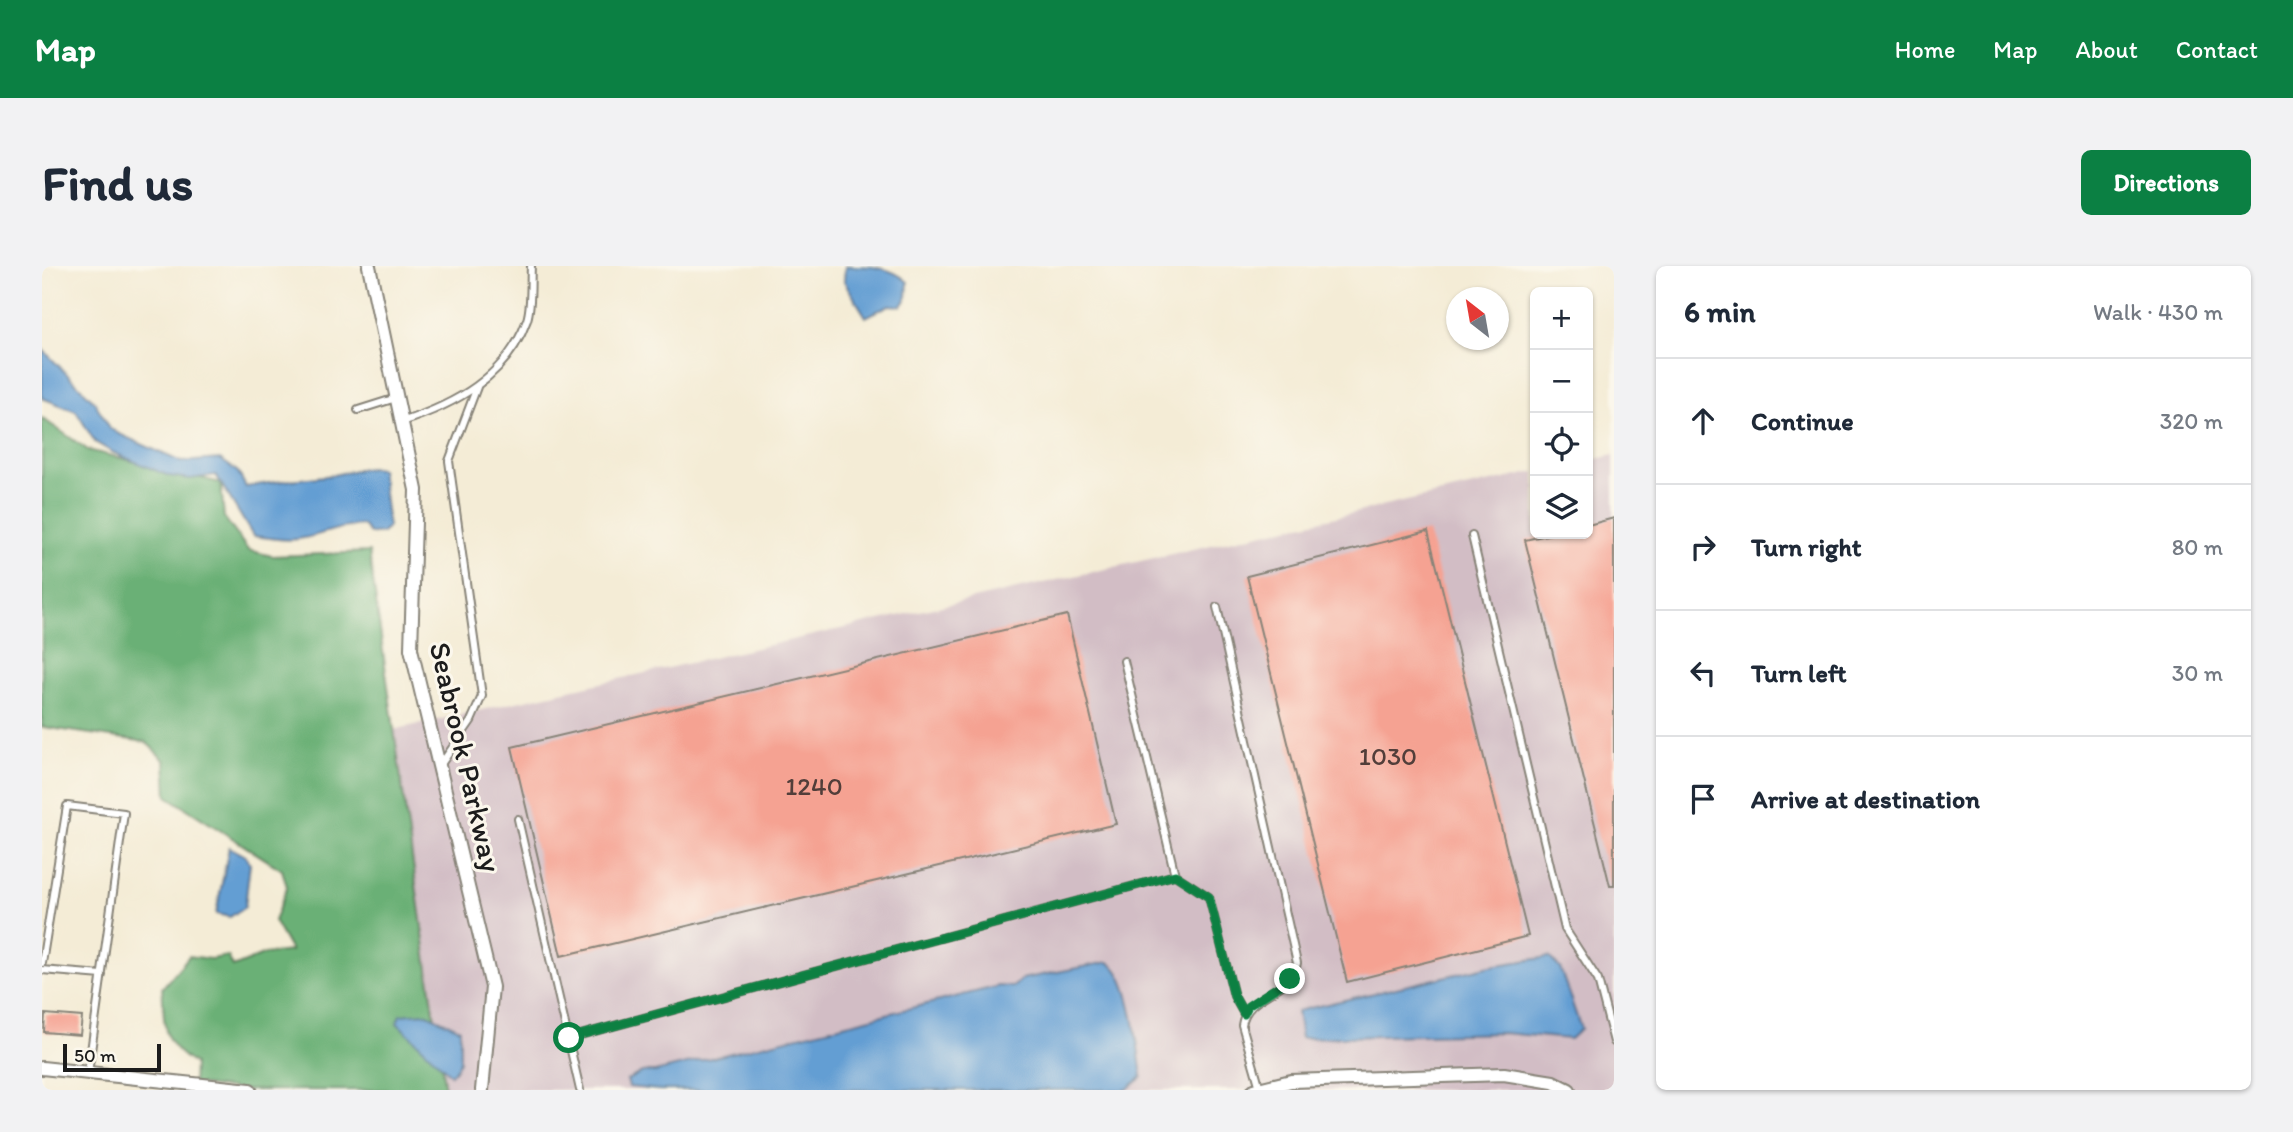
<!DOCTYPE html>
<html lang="en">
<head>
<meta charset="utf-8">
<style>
	body { margin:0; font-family:Itim,sans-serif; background:#f2f2f3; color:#1f2937 }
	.controls { position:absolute; right:21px; top:21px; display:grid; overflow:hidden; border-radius:10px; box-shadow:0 2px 5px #0004 }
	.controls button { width:63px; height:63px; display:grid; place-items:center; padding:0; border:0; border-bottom:2px solid #e0e1e3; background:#fff; color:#1f2937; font:35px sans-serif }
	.compass { position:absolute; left:1404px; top:21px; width:63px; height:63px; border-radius:50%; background:#fff; box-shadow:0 2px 5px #0004; rotate:329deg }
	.scale { position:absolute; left:21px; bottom:18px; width:98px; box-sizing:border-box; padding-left:7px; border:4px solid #1c1c1c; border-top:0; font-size:19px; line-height:24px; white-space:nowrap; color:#1c1c1c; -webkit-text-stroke:5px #fbf7ec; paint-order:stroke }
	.stop { position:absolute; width:21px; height:21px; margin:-16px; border:5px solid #0b8043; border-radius:50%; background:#fff }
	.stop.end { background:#0b8043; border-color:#fff; box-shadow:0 2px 7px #0008 }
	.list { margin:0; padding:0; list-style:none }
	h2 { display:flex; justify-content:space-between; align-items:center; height:91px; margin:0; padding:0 28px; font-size:30px }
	h2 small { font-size:23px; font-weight:400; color:#747a83 }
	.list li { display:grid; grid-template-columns:46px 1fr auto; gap:21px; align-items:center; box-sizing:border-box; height:126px; padding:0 28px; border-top:2px solid #e0e1e3 }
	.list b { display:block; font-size:26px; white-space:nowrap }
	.list em { font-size:23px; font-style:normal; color:#747a83 }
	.icon { flex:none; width:38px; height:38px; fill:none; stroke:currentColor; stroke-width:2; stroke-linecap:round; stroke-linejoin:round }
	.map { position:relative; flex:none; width:1572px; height:824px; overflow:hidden; border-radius:10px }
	header { display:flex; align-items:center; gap:42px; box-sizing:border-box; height:98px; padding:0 35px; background:#0b8043; color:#fff }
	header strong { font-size:33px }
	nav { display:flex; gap:38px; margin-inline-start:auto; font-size:24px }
	.intro { display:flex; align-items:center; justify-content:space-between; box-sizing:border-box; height:168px; padding:0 42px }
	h1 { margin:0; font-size:49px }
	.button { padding:18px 32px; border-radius:10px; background:#0b8043; color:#fff; font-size:24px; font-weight:700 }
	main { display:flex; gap:42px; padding:0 42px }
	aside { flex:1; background:#fff; border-radius:10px; box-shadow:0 2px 5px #0004 }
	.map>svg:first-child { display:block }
	.industrial { fill:#d2bdc5 }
	.forest { fill:#6ab076; stroke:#436649; stroke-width:2 }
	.water { fill:#649ed3; stroke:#405d78; stroke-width:2 }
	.building { fill:#f5a292 }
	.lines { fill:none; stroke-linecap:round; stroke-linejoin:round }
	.lane-casing { stroke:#888479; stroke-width:10 }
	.street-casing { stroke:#888479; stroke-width:16 }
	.lane { stroke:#fff; stroke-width:6 }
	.street { stroke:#fff; stroke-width:12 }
	.route { stroke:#0b8043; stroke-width:9 }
	.labels { text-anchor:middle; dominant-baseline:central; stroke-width:6; stroke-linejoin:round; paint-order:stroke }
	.number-label { font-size:26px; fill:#523e3a }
	.street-label { font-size:30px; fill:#1c1c1c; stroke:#fbf7ec }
</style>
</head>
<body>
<header>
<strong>Map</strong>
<nav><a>Home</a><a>Map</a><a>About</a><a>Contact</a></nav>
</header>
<div class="intro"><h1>Find us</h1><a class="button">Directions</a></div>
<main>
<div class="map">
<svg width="1572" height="824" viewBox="0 0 1572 824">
	<rect width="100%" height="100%" fill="#fbf7ec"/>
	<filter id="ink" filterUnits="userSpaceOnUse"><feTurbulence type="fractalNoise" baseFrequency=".0143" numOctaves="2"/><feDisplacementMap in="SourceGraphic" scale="14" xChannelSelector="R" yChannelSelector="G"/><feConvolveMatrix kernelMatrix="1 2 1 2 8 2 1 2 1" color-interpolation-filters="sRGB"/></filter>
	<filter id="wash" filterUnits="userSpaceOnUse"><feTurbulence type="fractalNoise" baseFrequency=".00686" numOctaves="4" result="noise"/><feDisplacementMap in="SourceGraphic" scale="28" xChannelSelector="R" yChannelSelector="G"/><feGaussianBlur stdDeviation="1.57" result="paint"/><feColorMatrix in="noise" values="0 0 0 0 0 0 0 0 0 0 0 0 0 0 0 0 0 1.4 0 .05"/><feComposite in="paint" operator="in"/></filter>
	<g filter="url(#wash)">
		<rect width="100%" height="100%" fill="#f4ecd6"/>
		<path class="industrial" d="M1572,189V824H403L351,464L1493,206V268H1546V195Z"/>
		<path class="forest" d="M0,152L46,184L179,217L182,251L206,284L230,290L327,286L403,824H205L151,818L152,798C116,774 124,760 120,722L147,690L169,693L186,690L191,701L223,688L249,685L232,655L245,621L240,604L125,530L123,495L104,476L0,461Z"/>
		<path class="water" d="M803,0C827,0 849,0 866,16L865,31L859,40L847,39L824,51L802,15Z
			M0,83L52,135L68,162L75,167L139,196L178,193L196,206L204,221C233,215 262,213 291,209C308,206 322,200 339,203L346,261L340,267L328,268L321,259C300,259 282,268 262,272C245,276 228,272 211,270L174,209L148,213L127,210L70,186L53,176L34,145L0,132Z
			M187,581L202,589L208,597L203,641L188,651L174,648Z
			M1507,691L1518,702L1539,763L1528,773L1461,767L1259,772L1255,745L1449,700Z
			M1066,696C1090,708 1096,785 1100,811L1084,824H618L587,821L585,814L600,806H613L957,720L971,721L980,713Z
			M383,747L418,763V796L409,809L355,757L358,749Z"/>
		<g id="blocks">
			<path class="building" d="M1572,252V620H1568L1483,274L1509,268H1546V259Z
				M1386,265L1486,670L1305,716L1205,310Z
				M1025,349L1074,558L519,690L470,481Z
				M3,748L40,751L38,769L2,766Z"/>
		</g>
	</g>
	<g filter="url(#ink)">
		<use href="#blocks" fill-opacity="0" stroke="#888479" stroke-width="2"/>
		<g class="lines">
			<g class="lane-casing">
				<path id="lane" d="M316,144L354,132
					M359,156C412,139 465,111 485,54C490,38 488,17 489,0
					M1430,270L1523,663L1556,714L1572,776
					M1175,341L1255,697C1250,728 1205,726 1200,759L1218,822
					M1082,395L1133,609L1167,631L1192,730L1202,748
					M397,501L429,455L440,430L407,195L435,121
					M476,553L538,824
					M0,697L25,540L82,547L46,807
					M0,704L60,709
					M527,772L1133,609"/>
			</g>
			<g class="street-casing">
				<path id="street" d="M327,0L374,224L369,383L450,721L440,824
					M0,802L208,824
					M1212,824L1249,815L1462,808L1511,816L1527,824"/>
			</g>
			<use href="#lane" class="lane"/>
			<use href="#street" class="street"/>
		</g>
	</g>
	<g class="lines" filter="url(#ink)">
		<path class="route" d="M527,772L1133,609L1167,631L1192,730L1202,748L1206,740L1248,713"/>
	</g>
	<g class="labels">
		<g class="number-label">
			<text x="1346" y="490">1030</text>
			<text x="772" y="520">1240</text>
		</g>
		<g class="street-label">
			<text transform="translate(424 491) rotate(77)">Seabrook Parkway</text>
		</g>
	</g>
</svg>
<div class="controls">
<button>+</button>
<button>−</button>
<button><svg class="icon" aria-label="locate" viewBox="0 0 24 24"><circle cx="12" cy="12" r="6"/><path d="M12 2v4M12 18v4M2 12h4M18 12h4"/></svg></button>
<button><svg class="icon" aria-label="layers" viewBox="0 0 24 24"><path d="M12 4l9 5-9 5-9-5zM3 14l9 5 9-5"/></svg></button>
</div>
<svg class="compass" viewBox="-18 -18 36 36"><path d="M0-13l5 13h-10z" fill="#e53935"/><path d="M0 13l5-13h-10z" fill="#747a83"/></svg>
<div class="scale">50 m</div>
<div class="stop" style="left:527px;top:772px"></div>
<div class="stop end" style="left:1248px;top:713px"></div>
</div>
<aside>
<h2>6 min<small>Walk · 430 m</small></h2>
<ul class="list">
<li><svg class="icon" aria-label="ahead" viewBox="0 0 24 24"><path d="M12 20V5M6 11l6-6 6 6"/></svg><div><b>Continue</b></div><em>320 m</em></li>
<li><svg class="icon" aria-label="right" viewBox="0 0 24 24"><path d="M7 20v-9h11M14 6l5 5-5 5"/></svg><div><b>Turn right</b></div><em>80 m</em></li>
<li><svg class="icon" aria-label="left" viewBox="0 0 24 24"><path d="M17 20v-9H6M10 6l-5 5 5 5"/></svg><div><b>Turn left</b></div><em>30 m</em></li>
<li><svg class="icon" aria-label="arrive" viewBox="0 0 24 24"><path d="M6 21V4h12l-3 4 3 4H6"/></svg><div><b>Arrive at destination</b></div></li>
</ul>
</aside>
</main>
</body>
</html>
